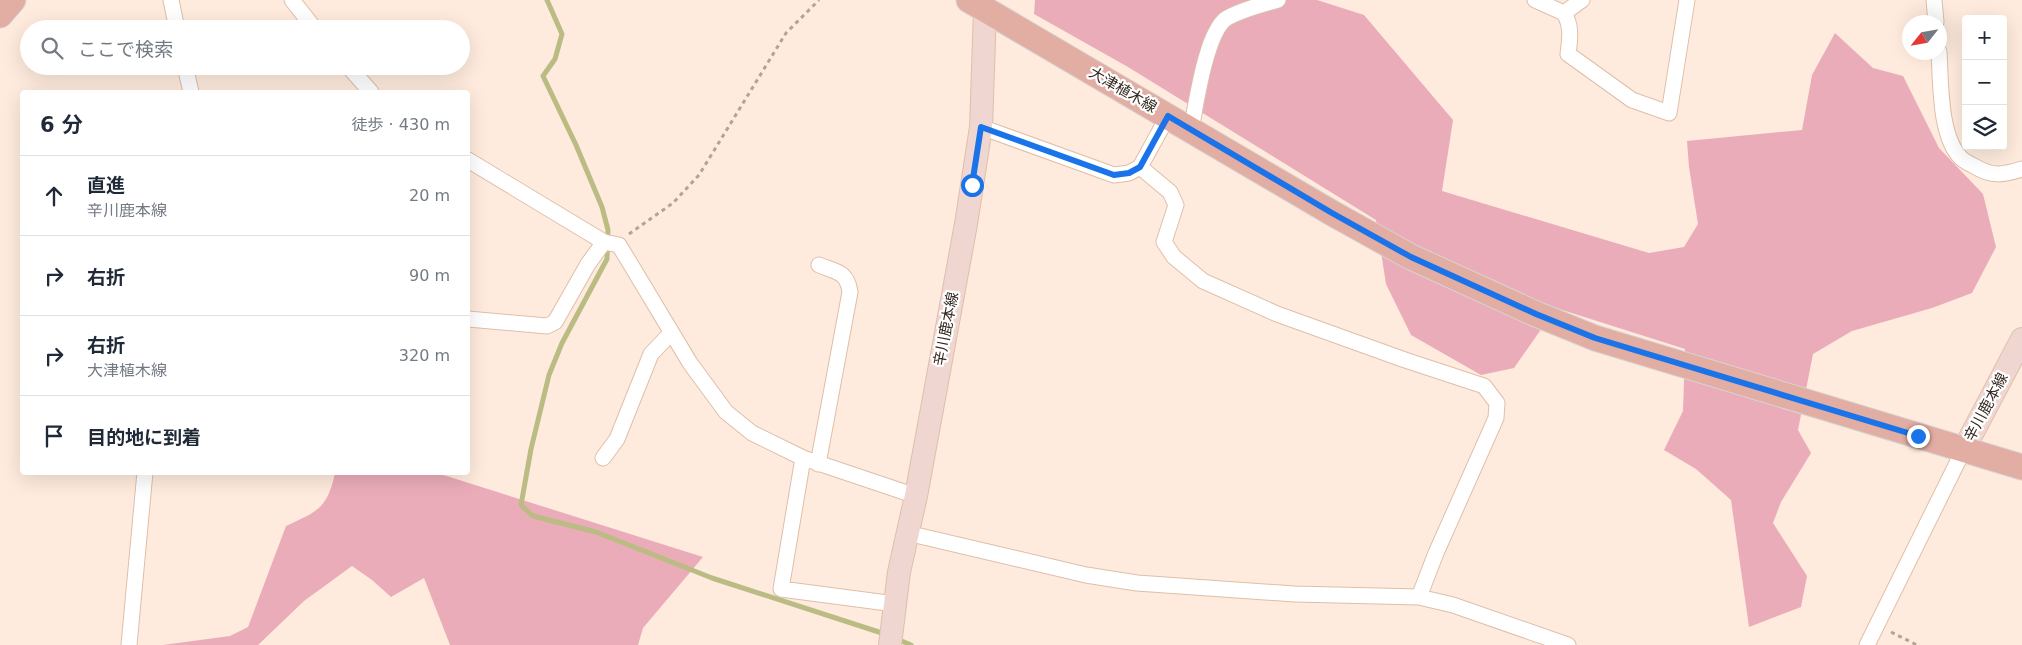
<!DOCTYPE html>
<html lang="ja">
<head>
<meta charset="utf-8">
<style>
	body { margin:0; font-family:"DejaVu Sans","Noto Sans JP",sans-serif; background:#f6f6f7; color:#1f2937 }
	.controls { position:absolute; right:15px; top:15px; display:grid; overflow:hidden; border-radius:5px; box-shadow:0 5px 20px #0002 }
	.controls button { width:45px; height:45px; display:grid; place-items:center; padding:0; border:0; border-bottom:1px solid #e0e1e3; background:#fff; color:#1f2937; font:25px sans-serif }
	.compass { position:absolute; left:1902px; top:15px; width:45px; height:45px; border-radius:50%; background:#fff; box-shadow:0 5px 20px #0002; rotate:239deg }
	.stop { position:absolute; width:15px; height:15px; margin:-11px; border:4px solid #1a73e8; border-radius:50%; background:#fff }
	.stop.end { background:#1a73e8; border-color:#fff; box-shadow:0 1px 5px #0008 }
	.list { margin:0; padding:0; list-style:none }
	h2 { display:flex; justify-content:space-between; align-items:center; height:65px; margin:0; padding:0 20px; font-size:21px }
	h2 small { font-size:16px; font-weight:400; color:#747a83 }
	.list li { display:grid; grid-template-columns:32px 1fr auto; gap:15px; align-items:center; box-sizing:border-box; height:80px; padding:0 20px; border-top:1px solid #e0e1e3 }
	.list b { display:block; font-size:19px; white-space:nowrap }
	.list p { margin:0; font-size:16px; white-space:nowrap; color:#747a83 }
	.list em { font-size:16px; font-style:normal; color:#747a83 }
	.icon { flex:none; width:28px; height:28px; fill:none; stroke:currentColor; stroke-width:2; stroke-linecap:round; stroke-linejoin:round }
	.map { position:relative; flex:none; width:2022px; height:645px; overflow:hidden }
	.search { position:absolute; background:#fff; box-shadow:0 5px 20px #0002; left:20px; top:20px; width:450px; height:55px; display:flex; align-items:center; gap:12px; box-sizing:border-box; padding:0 18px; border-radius:28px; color:#747a83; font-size:19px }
	.panel { position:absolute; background:#fff; box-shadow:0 5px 20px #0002; left:20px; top:90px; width:450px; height:385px; border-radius:5px }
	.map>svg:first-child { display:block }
	.forest { fill:#eaacb8 }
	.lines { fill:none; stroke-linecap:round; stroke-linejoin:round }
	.stream { stroke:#babc84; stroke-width:5 }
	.minor-casing { stroke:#debfa9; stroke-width:17 }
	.secondary-casing { stroke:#debfa9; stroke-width:24 }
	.primary-casing { stroke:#d7d4d3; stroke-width:27 }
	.path { stroke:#b3a397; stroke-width:3; stroke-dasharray:4 4; stroke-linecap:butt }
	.minor { stroke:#fff; stroke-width:15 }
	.secondary { stroke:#f0d6d1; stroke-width:22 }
	.primary { stroke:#e2ada3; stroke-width:25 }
	.route { stroke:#1a73e8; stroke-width:6 }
	.labels { text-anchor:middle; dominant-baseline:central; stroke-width:4.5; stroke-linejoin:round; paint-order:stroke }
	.street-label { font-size:15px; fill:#352921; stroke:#fff }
</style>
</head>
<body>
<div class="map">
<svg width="2022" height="645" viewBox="0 0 2022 645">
	<rect width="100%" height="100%" fill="#feebdd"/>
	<path class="forest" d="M1035,0H1317L1364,15L1453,120L1442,191L1649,253L1684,247L1698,224L1689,167L1687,141L1802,130L1812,75L1835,33L1873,68L1903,76L1939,148L1983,194L1996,247L1972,293L1932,308L1852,331L1813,354L1798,430L1811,453L1781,502L1773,523L1807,576L1801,607L1749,627L1731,500L1696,469L1664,450L1683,411L1685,349L1556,308L1514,368L1481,375L1411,335L1386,284L1376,220L1128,67L1034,14Z
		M335,473H437L703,557L643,628L638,645H450L424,578L391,597L372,580L352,566L304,601L258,645H163L230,636L248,627L286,526C318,511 327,509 335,473Z"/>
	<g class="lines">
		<path class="stream" d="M547,0L562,34L555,59L543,76L576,145L602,207L608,230L607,259L562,343L549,375L531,449L521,505L533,516L596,532L712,578L885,634
			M897,639L911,645"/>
		<g class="minor-casing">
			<path id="minor" d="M171,0L177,29
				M292,0L315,29
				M1535,0L1564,13L1582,0
				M1934,0L1936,22
				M1564,13C1572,26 1570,39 1568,54L1632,100L1669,113L1687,0
				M1939,52C1941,82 1939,136 1961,158C1964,161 1970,164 1974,166C1992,177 2003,175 2022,169
				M185,66L191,92
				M348,66L371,92
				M981,127L1114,175L1129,173L1140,167L1168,116
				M1191,130C1196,105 1206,31 1227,18C1243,9 1261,5 1278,0
				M468,160L604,242L619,245L690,363L726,412L752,433L803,458L916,496
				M1140,167L1170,192L1176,205L1164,242L1174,257L1203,281L1277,314L1405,360L1484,386L1497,403L1496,418L1436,553L1419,597
				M468,319L547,326L555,322L588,264L604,242
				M603,458L617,439L651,354L671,333
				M803,458L781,589L895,604
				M818,464L850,292C847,271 836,272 819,265
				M907,533L1086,575L1137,583L1295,594L1419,597L1453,605L1568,645
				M129,645L145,472
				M1867,645L1964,449"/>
		</g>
		<g class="secondary-casing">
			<path id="secondary" d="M1964,449L2022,339
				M890,645L899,572L916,496L966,224L981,127L985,10"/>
		</g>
		<g class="primary-casing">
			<path id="primary" d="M969,0L1332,213L1411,257L1536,314L1595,338L2022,467
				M0,15L13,0"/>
		</g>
		<path class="path" d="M629,234L673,203L699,175L786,33L819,0
			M1891,632L1917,645"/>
		<use href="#minor" class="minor"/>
		<use href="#secondary" class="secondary"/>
		<use href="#primary" class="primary"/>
	</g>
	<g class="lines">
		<path class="route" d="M972,185L981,127L1114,175L1129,173L1140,167L1168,116L1332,213L1411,257L1536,314L1595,338L1918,436"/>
	</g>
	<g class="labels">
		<g class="street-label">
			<text transform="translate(1123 90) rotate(30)">大津植木線</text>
			<text transform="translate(946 329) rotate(-79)">辛川鹿本線</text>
			<text transform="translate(1986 407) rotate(-62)">辛川鹿本線</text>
		</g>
	</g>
</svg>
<div class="controls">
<button>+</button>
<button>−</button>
<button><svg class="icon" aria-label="layers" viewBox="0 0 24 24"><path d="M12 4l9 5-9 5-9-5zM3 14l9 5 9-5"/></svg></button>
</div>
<svg class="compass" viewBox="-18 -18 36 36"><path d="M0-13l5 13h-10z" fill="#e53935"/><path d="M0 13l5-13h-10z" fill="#747a83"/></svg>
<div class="stop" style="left:972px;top:185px"></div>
<div class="stop end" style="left:1918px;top:436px"></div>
<div class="search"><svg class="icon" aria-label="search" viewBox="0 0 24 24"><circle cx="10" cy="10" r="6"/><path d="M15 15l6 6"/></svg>ここで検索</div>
<section class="panel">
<h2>6 分<small>徒歩 · 430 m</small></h2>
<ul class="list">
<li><svg class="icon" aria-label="ahead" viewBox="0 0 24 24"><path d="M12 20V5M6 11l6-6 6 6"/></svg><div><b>直進</b><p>辛川鹿本線</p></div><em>20 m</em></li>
<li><svg class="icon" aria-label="right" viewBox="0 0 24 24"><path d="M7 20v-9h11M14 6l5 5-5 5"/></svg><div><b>右折</b></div><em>90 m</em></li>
<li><svg class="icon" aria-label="right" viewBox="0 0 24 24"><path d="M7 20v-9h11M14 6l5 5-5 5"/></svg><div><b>右折</b><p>大津植木線</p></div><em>320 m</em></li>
<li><svg class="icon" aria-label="arrive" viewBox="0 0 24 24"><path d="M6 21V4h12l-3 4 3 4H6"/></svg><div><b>目的地に到着</b></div></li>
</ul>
</section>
</div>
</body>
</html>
